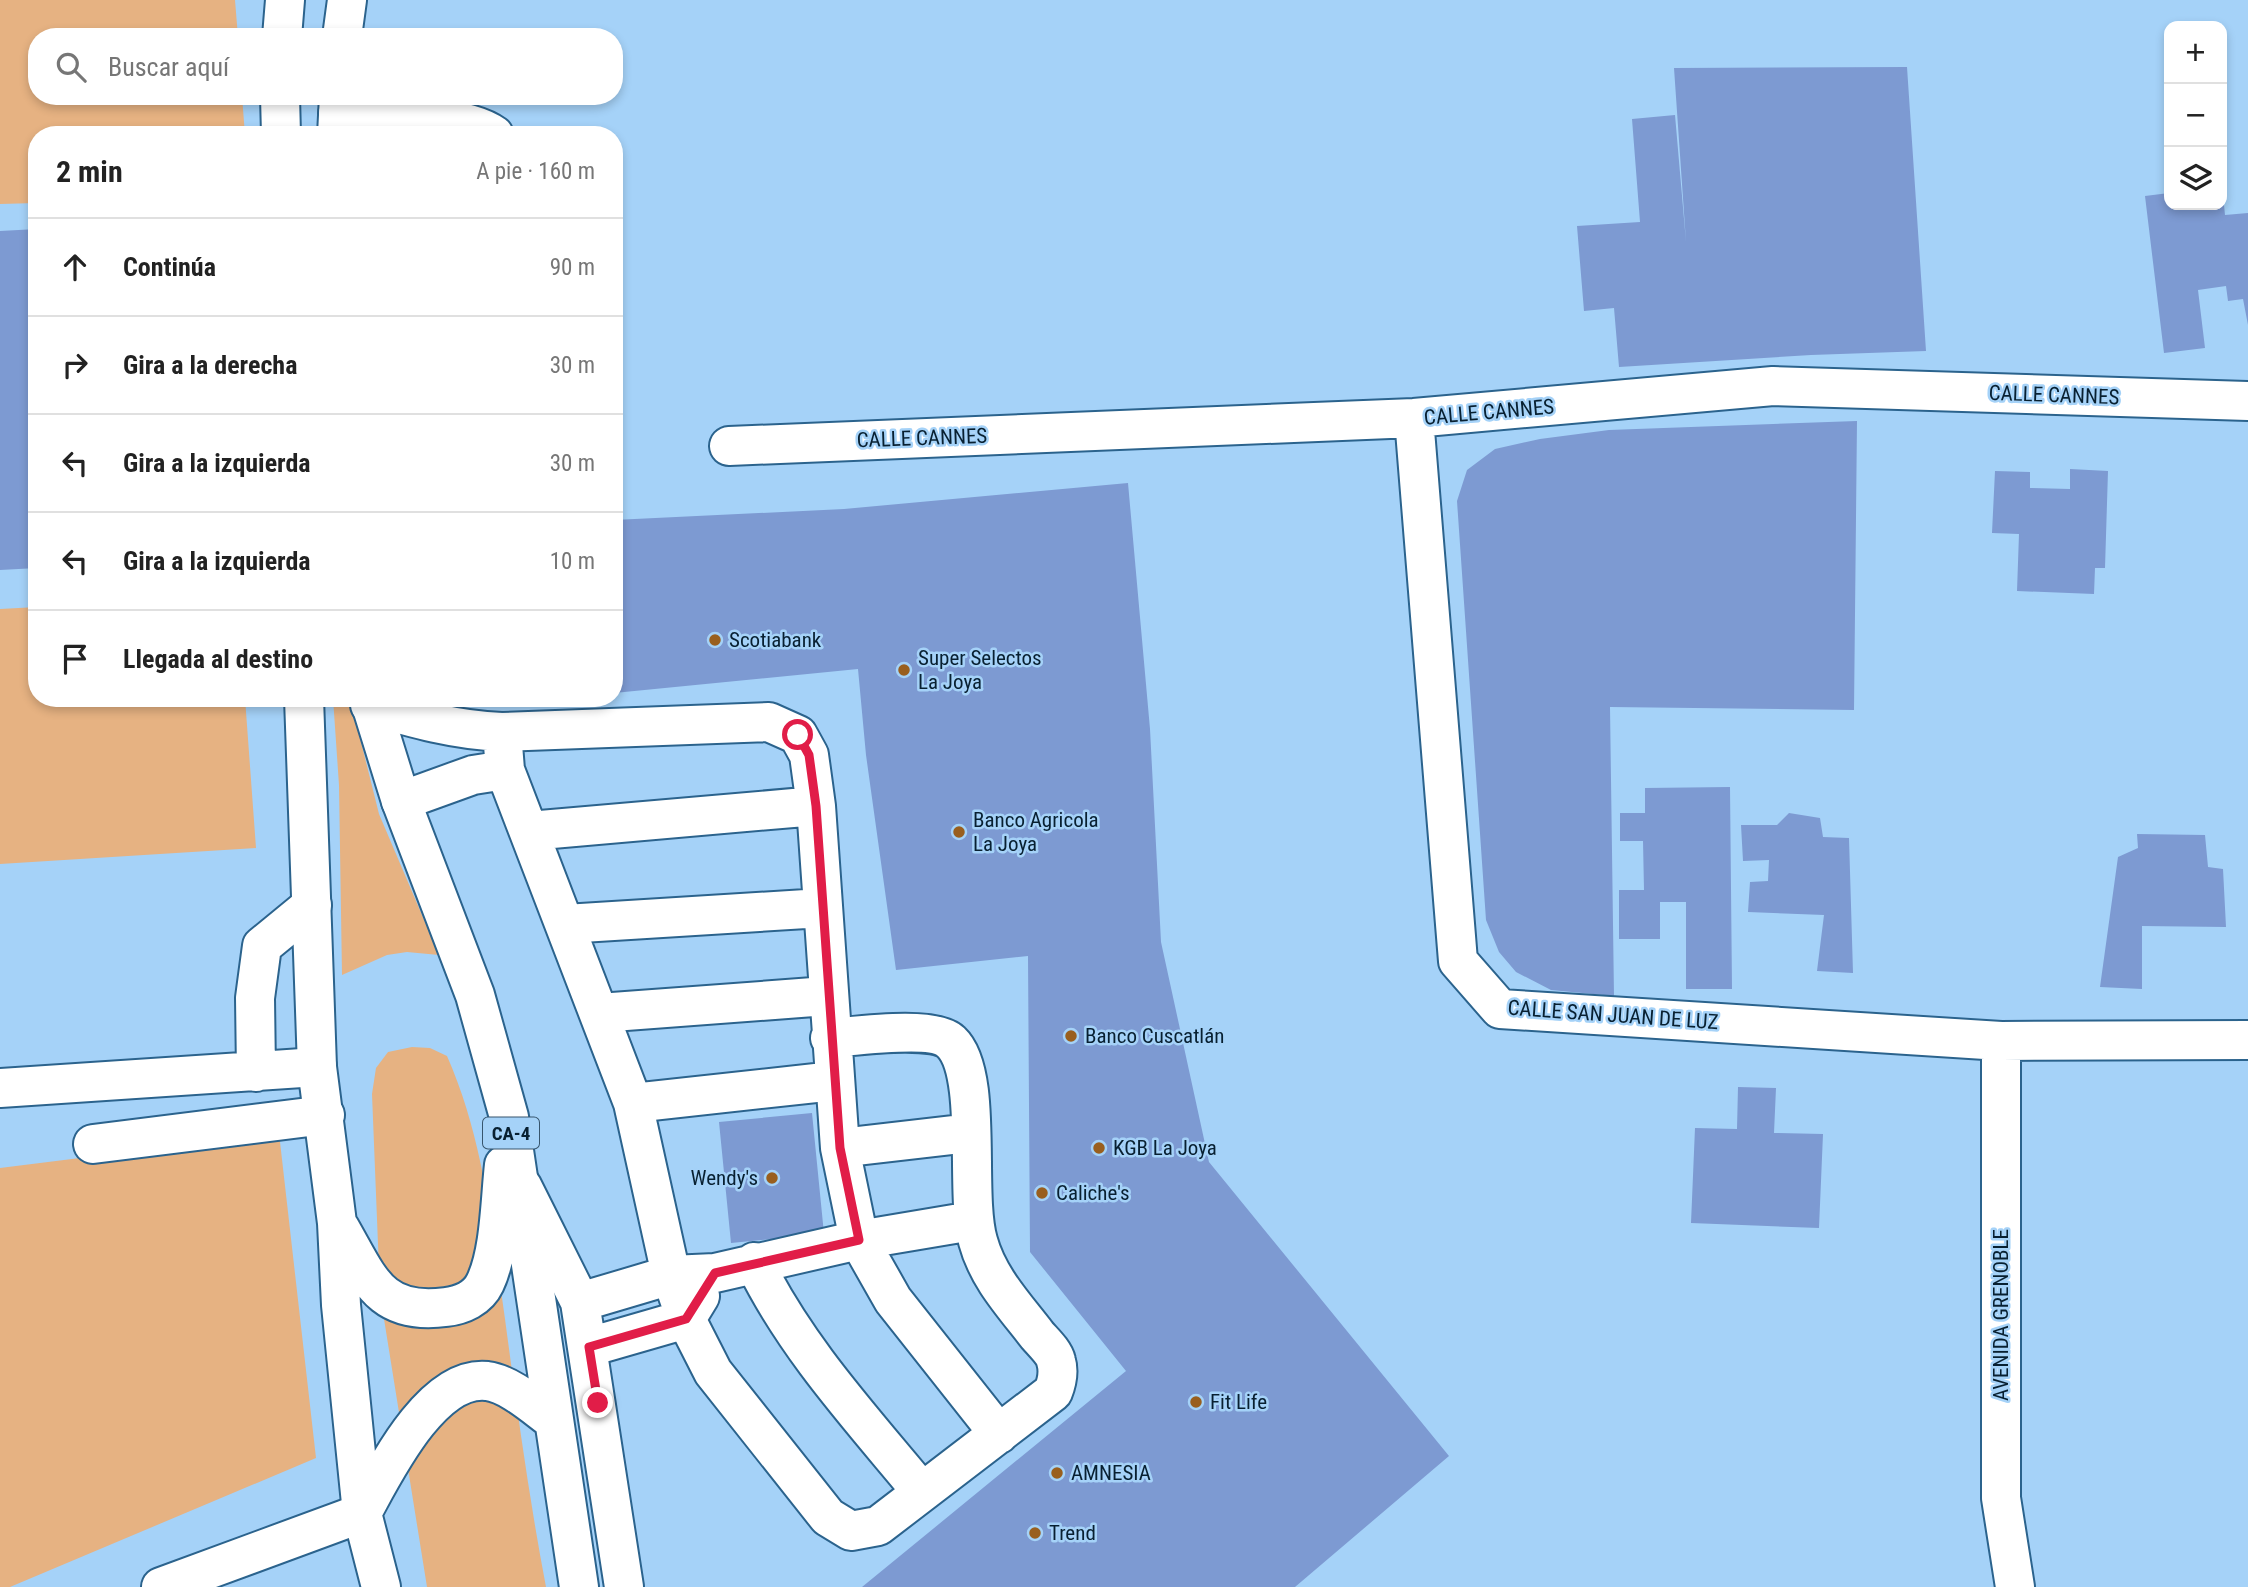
<!DOCTYPE html>
<html lang="es">
<head>
<meta charset="utf-8">
<style>
	body { margin:0; font-family:"Roboto Condensed",sans-serif; background:#f6f6f6; color:#222 }
	.controls { position:absolute; right:21px; top:21px; display:grid; overflow:hidden; border-radius:14px; box-shadow:0 4px 10px #0003 }
	.controls button { width:63px; height:63px; display:grid; place-items:center; padding:0; border:0; border-bottom:2px solid #e0e0e0; background:#fff; color:#222; font:35px sans-serif }
	.stop { position:absolute; width:21px; height:21px; margin:-16px; border:5px solid #e11d48; border-radius:50%; background:#fff }
	.stop.end { background:#e11d48; border-color:#fff; box-shadow:0 2px 7px #0008 }
	.list { margin:0; padding:0; list-style:none }
	h2 { display:flex; justify-content:space-between; align-items:center; height:91px; margin:0; padding:0 28px; font-size:30px }
	h2 small { font-size:23px; font-weight:400; color:#767676 }
	.list li { display:grid; grid-template-columns:46px 1fr auto; gap:21px; align-items:center; box-sizing:border-box; height:98px; padding:0 28px; border-top:2px solid #e0e0e0 }
	.list b { display:block; font-size:26px; white-space:nowrap }
	.list em { font-size:23px; font-style:normal; color:#767676 }
	.icon { flex:none; width:38px; height:38px; fill:none; stroke:currentColor; stroke-width:2; stroke-linecap:round; stroke-linejoin:round }
	.map { position:relative; flex:none; width:2248px; height:1587px; overflow:hidden }
	.search { position:absolute; background:#fff; box-shadow:0 4px 10px #0003; left:28px; top:28px; width:595px; height:77px; display:flex; align-items:center; gap:18px; box-sizing:border-box; padding:0 24px; border-radius:28px; color:#767676; font-size:26px }
	.panel { position:absolute; background:#fff; box-shadow:0 4px 10px #0003; left:28px; top:126px; width:595px; height:581px; border-radius:28px }
	.map>svg:first-child { display:block }
	.green { fill:#e6b282 }
	.building { fill:#7d9ad2 }
	.lines { fill:none; stroke-linecap:round; stroke-linejoin:round }
	.minor-casing { stroke:#2b638d; stroke-width:42 }
	.highway-casing { stroke:#2b638d; stroke-width:42 }
	.minor { stroke:#fff; stroke-width:38 }
	.highway { stroke:#fff; stroke-width:38 }
	.route { stroke:#e11d48; stroke-width:9 }
	.poi-dot { fill:#995f1e; stroke:#a5d2f8; stroke-width:2.5 }
	.labels { text-anchor:middle; dominant-baseline:central; stroke-width:5; stroke-linejoin:round; paint-order:stroke }
	.shield { fill:#a5d2f8; stroke:#37556d; stroke-width:2 }
	.shield-label { font-size:19px; font-weight:bold; fill:#082031 }
	.street-label { font-size:21px; fill:#082031; stroke:#a5d2f8 }
	.poi-label { font-size:21px; fill:#082031; stroke:#a5d2f8; text-anchor:start }
</style>
</head>
<body>
<div class="map">
<svg width="2248" height="1587" viewBox="0 0 2248 1587">
	<rect width="100%" height="100%" fill="#a5d2f8"/>
	<path class="green" d="M0,0H235L238,37H37V96H242L245,135H37V203L0,204Z
		M37,607V698H245L256,848L0,864V609Z
		M333,698H350L379,814L439,955L407,952L387,955L342,975L339,785Z
		M412,1047L430,1048L447,1056C484,1140 492,1229 505,1319C517,1409 529,1498 546,1587H427L380,1294L372,1094L376,1068L388,1052Z
		M279,1133L316,1458L10,1587H0V1168Z"/>
	<path class="building" d="M1907,67L1926,351L1811,355L1619,367L1614,308L1584,311L1577,226L1640,222L1632,119L1675,115L1686,242L1674,68Z
		M2169,193V205H2224L2225,215L2248,213V325L2243,299L2228,301L2226,286L2198,290L2205,348L2164,353L2145,196Z
		M37,229V568L0,570V231Z
		M1857,421L1854,710L1610,707L1614,996L1551,990L1516,972L1499,952L1486,920L1457,501L1467,470L1495,449L1540,439L1609,430Z
		M2070,469L2108,471L2105,568H2095L2094,594L2017,591L2019,534L1992,533L1995,471L2030,472V488L2070,489Z
		M1128,483L1150,729L1161,942L1209,1162L1449,1456L1295,1587H862L1126,1371L1030,1252L1028,956L896,970L866,755L858,669L614,693V520L844,509Z
		M505,698H546V700L506,704Z
		M1730,787L1732,989H1686V902H1660V939H1619V890H1644L1643,841H1620V813H1645V788Z
		M1789,813L1820,818L1823,837L1849,838L1853,973L1817,971L1824,915L1748,912L1750,882L1768,881L1769,860L1743,861L1741,825H1777Z
		M2137,834L2205,835L2208,867L2223,869L2226,927L2142,926V989L2100,987L2118,857L2138,848Z
		M1738,1087L1776,1088L1774,1133L1823,1134L1819,1228L1691,1223L1695,1128L1737,1129Z
		M812,1113L824,1234L731,1243L719,1122Z"/>
	<g class="lines">
		<g class="minor-casing">
			<path id="minor" d="M338,114C379,115 462,112 494,135
				M1414,418L1458,961L1500,1009L2001,1041L2248,1040
				M729,446L1414,418L1773,386L2248,401
				M370,705C415,719 455,730 502,732L769,722L798,735L809,755L816,806L840,1148L859,1240L893,1300L999,1434
				M502,732L505,770L633,1103L671,1275L686,1319L713,1372L828,1517L851,1531L878,1526L1053,1392C1057,1382 1059,1371 1056,1361C1054,1352 1043,1342 1037,1335C1014,1305 988,1278 978,1241C964,1193 984,1073 951,1042C934,1025 856,1036 830,1038
				M401,801L473,775L505,770
				M529,831L816,806
				M565,924L822,908
				M599,1013L827,996
				M2001,1041V1498L2015,1587
				M256,1072L255,998L262,946L312,905
				M0,1088L317,1067
				M633,1103L834,1081
				M93,1144L325,1115
				M840,1148L970,1133
				M522,1186L580,1302L624,1587
				M754,1262C796,1348 861,1418 922,1492
				M580,1302L671,1275L715,1273L859,1240L972,1221
				M589,1347L686,1319L700,1296
				M161,1587L362,1513"/>
		</g>
		<g class="highway-casing">
			<path id="highway" d="M282,37L285,0
				M342,37L347,0
				M280,96L281,135
				M337,135L339,96
				M304,698L317,1067L337,1223L341,1305L362,1513L381,1587
				M369,698L401,801L475,995L509,1117L579,1587
				M340,1228C369,1278 379,1316 446,1307C462,1305 478,1298 485,1283C500,1252 500,1200 504,1165
				M362,1513C384,1473 431,1375 487,1381C510,1384 535,1407 553,1420"/>
		</g>
		<use href="#minor" class="minor"/>
		<use href="#highway" class="highway"/>
	</g>
	<g class="lines">
		<path class="route" d="M598,1403L589,1347L686,1319L715,1273L859,1240L840,1148L816,806L809,755L798,735"/>
	</g>
	<g class="poi-dot">
		<circle cx="715" cy="640" r="7"/>
		<circle cx="904" cy="670" r="7"/>
		<circle cx="959" cy="832" r="7"/>
		<circle cx="1071" cy="1036" r="7"/>
		<circle cx="1099" cy="1148" r="7"/>
		<circle cx="772" cy="1178" r="7"/>
		<circle cx="1042" cy="1193" r="7"/>
		<circle cx="1196" cy="1402" r="7"/>
		<circle cx="1057" cy="1473" r="7"/>
		<circle cx="1035" cy="1533" r="7"/>
	</g>
	<g class="labels">
		<rect class="shield" x="483" y="1117.5" width="56" height="31" rx="5"/>
		<g class="shield-label">
			<text x="511" y="1133">CA-4</text>
		</g>
		<g class="street-label">
			<text transform="translate(2054 395) rotate(2)">CALLE CANNES</text>
			<text transform="translate(1489 412) rotate(-5)">CALLE CANNES</text>
			<text transform="translate(922 438) rotate(-2)">CALLE CANNES</text>
			<text transform="translate(1613 1015) rotate(4)">CALLE SAN JUAN DE LUZ</text>
			<text transform="translate(2001 1315) rotate(-90)">AVENIDA GRENOBLE</text>
		</g>
		<g class="poi-label">
			<text x="729" y="640">Scotiabank</text>
			<text x="918" y="658">Super Selectos<tspan x="918" dy="24">La Joya</tspan></text>
			<text x="973" y="820">Banco Agricola<tspan x="973" dy="24">La Joya</tspan></text>
			<text x="1085" y="1036">Banco Cuscatlán</text>
			<text x="1113" y="1148">KGB La Joya</text>
			<text x="758" y="1178" text-anchor="end">Wendy's</text>
			<text x="1056" y="1193">Caliche's</text>
			<text x="1210" y="1402">Fit Life</text>
			<text x="1071" y="1473">AMNESIA</text>
			<text x="1049" y="1533">Trend</text>
		</g>
	</g>
</svg>
<div class="controls">
<button>+</button>
<button>−</button>
<button><svg class="icon" aria-label="layers" viewBox="0 0 24 24"><path d="M12 4l9 5-9 5-9-5zM3 14l9 5 9-5"/></svg></button>
</div>
<div class="stop" style="left:798px;top:735px"></div>
<div class="stop end" style="left:598px;top:1403px"></div>
<div class="search"><svg class="icon" aria-label="search" viewBox="0 0 24 24"><circle cx="10" cy="10" r="6"/><path d="M15 15l6 6"/></svg>Buscar aquí</div>
<section class="panel">
<h2>2 min<small>A pie · 160 m</small></h2>
<ul class="list">
<li><svg class="icon" aria-label="ahead" viewBox="0 0 24 24"><path d="M12 20V5M6 11l6-6 6 6"/></svg><div><b>Continúa</b></div><em>90 m</em></li>
<li><svg class="icon" aria-label="right" viewBox="0 0 24 24"><path d="M7 20v-9h11M14 6l5 5-5 5"/></svg><div><b>Gira a la derecha</b></div><em>30 m</em></li>
<li><svg class="icon" aria-label="left" viewBox="0 0 24 24"><path d="M17 20v-9H6M10 6l-5 5 5 5"/></svg><div><b>Gira a la izquierda</b></div><em>30 m</em></li>
<li><svg class="icon" aria-label="left" viewBox="0 0 24 24"><path d="M17 20v-9H6M10 6l-5 5 5 5"/></svg><div><b>Gira a la izquierda</b></div><em>10 m</em></li>
<li><svg class="icon" aria-label="arrive" viewBox="0 0 24 24"><path d="M6 21V4h12l-3 4 3 4H6"/></svg><div><b>Llegada al destino</b></div></li>
</ul>
</section>
</div>
</body>
</html>
